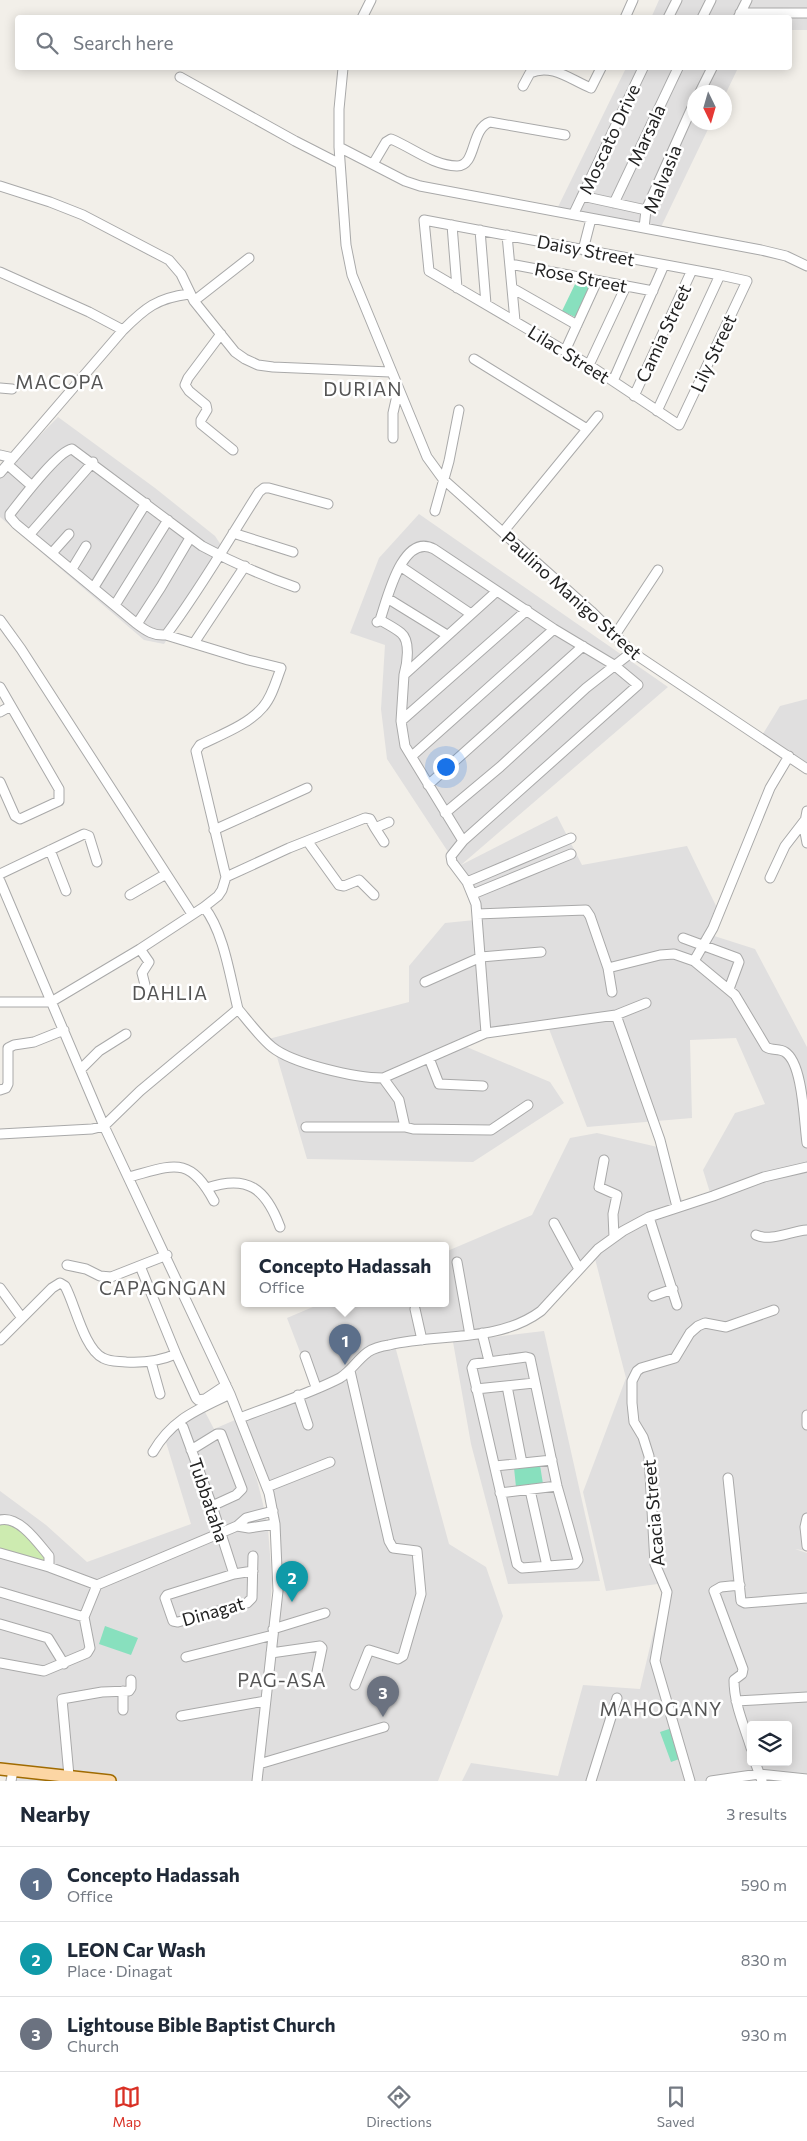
<!DOCTYPE html>
<html lang="en">
<head>
<meta charset="utf-8">
<style>
	body { margin:0; font-family:Commissioner,sans-serif; background:#f6f6f7; color:#1f2937 }
	.controls { position:absolute; right:15px; bottom:15px; display:grid; overflow:hidden; border-radius:5px; box-shadow:0 2px 12px #0003 }
	.controls button { width:45px; height:45px; display:grid; place-items:center; padding:0; border:0; border-bottom:1px solid #e0e1e3; background:#fff; color:#1f2937; font:25px sans-serif }
	.compass { position:absolute; left:687px; top:85px; width:45px; height:45px; border-radius:50%; background:#fff; box-shadow:0 2px 12px #0003; rotate:175deg }
	.you { position:absolute; left:445px; top:766px; width:18px; height:18px; margin:-12px; border:4px solid #fff; border-radius:50%; background:#1a73e8; box-shadow:0 0 0 8px #1a73e833 }
	.badge { display:grid; place-items:center; width:32px; height:32px; border-radius:50%; background:#d93025; color:#fff; font-size:16px; font-weight:700 }
	.pin { position:absolute; translate:-50% -41px; filter:drop-shadow(0 1px 2px #0008) }
	.pin::after { content:''; position:absolute; top:26px; width:18px; height:15px; background:inherit; clip-path:polygon(0 0,100% 0,50% 100%) }
	.popup { position:absolute; left:241px; top:1242px; width:208px; height:65px; box-sizing:border-box; display:grid; place-content:center; border-radius:5px; background:#fff; filter:drop-shadow(0 1px 4px #0005); font-size:16px; white-space:nowrap; color:#747a83 }
	.popup b { font-size:19px; color:#1f2937 }
	.popup::after { content:''; position:absolute; left:50%; top:100%; margin-left:-10px; border:10px solid transparent; border-top-color:#fff }
	.list { margin:0; padding:0; list-style:none }
	h2 { display:flex; justify-content:space-between; align-items:center; height:65px; margin:0; padding:0 20px; font-size:21px }
	h2 small { font-size:16px; font-weight:400; color:#747a83 }
	.list li { display:grid; grid-template-columns:32px 1fr auto; gap:15px; align-items:center; box-sizing:border-box; height:75px; padding:0 20px; border-top:1px solid #e0e1e3 }
	.list b { display:block; font-size:19px; white-space:nowrap }
	.list p { margin:0; font-size:16px; white-space:nowrap; color:#747a83 }
	.list em { font-size:16px; font-style:normal; color:#747a83 }
	.icon { flex:none; width:28px; height:28px; fill:none; stroke:currentColor; stroke-width:2; stroke-linecap:round; stroke-linejoin:round }
	.map { position:relative; flex:none; width:807px; height:1781px; overflow:hidden }
	.search { position:absolute; background:#fff; box-shadow:0 2px 12px #0003; left:15px; right:15px; top:15px; height:55px; display:flex; align-items:center; gap:12px; box-sizing:border-box; padding:0 18px; border-radius:5px; color:#747a83; font-size:19px }
	.sheet { height:290px; background:#fff }
	nav { display:flex; justify-content:space-around; align-items:center; box-sizing:border-box; height:70px; border-top:1px solid #e0e1e3; background:#fff; font-size:14px; color:#747a83 }
	nav a { display:grid; justify-items:center; gap:2px }
	nav .on { color:#d93025 }
	.map>svg:first-child { display:block }
	.residential { fill:#e0dfdf; fill-rule:evenodd }
	.grass { fill:#cdebb0 }
	.pitch { fill:#88e0be }
	.lines { fill:none; stroke-linecap:round; stroke-linejoin:round }
	.minor-casing { stroke:#a9a9a9; stroke-width:11 }
	.major-casing { stroke:#a06b00; stroke-width:14 }
	.minor { stroke:#fff; stroke-width:9 }
	.major { stroke:#fcd6a4; stroke-width:11 }
	.labels { text-anchor:middle; dominant-baseline:central; stroke-width:5; stroke-linejoin:round; paint-order:stroke }
	.street-label { font-size:18px; fill:#222; stroke:#fff }
	.neighbourhood-label { font-size:19px; letter-spacing:1px; fill:#555; stroke:#fff }
</style>
</head>
<body>
<div class="map">
<svg width="807" height="1781" viewBox="0 0 807 1781">
	<rect width="100%" height="100%" fill="#f2efe9"/>
	<path class="residential" d="M659,0H807V30H790V18H651Z
		M626,68H738L725,95L724,92H694V122L711,123L661,227L557,209Z
		M58,417L155,488L215,536L221,545L216,565L164,644L144,640L0,517V476Z
		M419,514L668,687L461,865L557,816L582,865L687,846L718,910L708,934L755,949L807,1047V1551L795,1549L807,1553V1781H462L471,1763L558,1776L583,1685L640,1689L665,1583L606,1591L583,1492L626,1378L594,1255L543,1310L508,1330L395,1346L449,1544L486,1567L503,1616L438,1781H9L10,1774L0,1773V1491L46,1525L87,1562L191,1524L165,1439L192,1415L204,1410L214,1429L235,1420L257,1480L263,1504L268,1529L272,1580L270,1611L275,1612V1525L239,1421L315,1391L287,1318L320,1304H445V1252L532,1215L570,1138L597,1133L662,1148L685,1208L712,1199L703,1170L735,1113L765,1104L736,1038L690,1040L692,1118L587,1127L549,1029L482,1036L462,1045L550,1082L564,1103L473,1162L307,1159L277,1057L261,1041L409,1002V966L445,923L475,920L458,867L387,759L381,709L385,645L350,633L379,558ZM751,1725H788V1762H751Z
		M807,699V773L758,742L780,706Z
		M544,1331L600,1581L508,1584L471,1444L453,1342Z"/>
	<path class="grass" d="M0,1524L16,1526L45,1553L44,1561L0,1549Z"/>
	<path class="pitch" d="M577,280L591,286L577,318L562,311Z
		M540,1465L543,1484L516,1487L514,1468Z
		M105,1626L138,1638L131,1655L99,1644Z
		M672,1728L682,1758L671,1762L660,1732Z"/>
	<g class="lines">
		<g class="minor-casing">
			<path id="minor" d="M740,13H807
				M362,18L371,0
				M625,18L633,0
				M668,18L677,0
				M702,18L711,0
				M738,18L747,0
				M343,68L339,109V147L346,245L352,275L427,457L443,479L591,611L632,652L807,769
				M180,77L295,141L340,164
				M523,86L530,73C552,63 571,80 591,88L601,68
				M700,92L712,68
				M339,147L405,181L420,186L761,250L786,256L807,266
				M373,164L386,142L391,139C413,148 432,165 457,166C477,166 470,129 490,122L565,135
				M0,186L50,202L83,215L169,260L181,274L194,301L235,352L245,359L258,365L273,367L390,372
				M582,196L646,210
				M614,203L678,68
				M575,211L643,68
				M424,220L720,275L747,281L679,425L589,365L429,271Z
				M452,225L457,288
				M644,228L646,210L694,103
				M480,230L486,304
				M507,235L515,321
				M583,250L591,219
				M510,264L653,291
				M0,272L89,312L123,330
				M512,288L577,325
				M194,301L249,258
				M221,334L188,378L185,385L189,391L206,405L207,410L201,420V424L233,450
				M565,351L597,281
				M474,359L587,429
				M589,365L626,286
				M613,381L664,265
				M0,388L12,389
				M634,396L692,270
				M657,411L720,275
				M393,438V413L398,391
				M0,455L13,458
				M8,465L32,486
				M0,473L123,330C145,308 157,298 189,294
				M435,511L449,461L459,410
				M503,532L598,416
				M233,533L293,552
				M30,534L93,462
				M52,553L69,534
				M400,566L471,614
				M72,569L86,546
				M94,587L146,503
				M295,587C263,576 232,562 202,546L72,449C58,451 21,500 10,514V517L16,524L137,624C146,631 154,636 166,635C200,590 229,539 259,492L264,488H269L328,504
				M387,598L447,635
				M115,605L168,520
				M0,620L21,649L192,914
				M380,620C387,600 402,532 434,549L554,629L614,665L638,685L463,841L451,856L452,862L467,882L476,904L486,1033
				M377,622L380,620C387,624 395,628 401,633C411,641 407,664 404,675
				M137,624L161,587L190,538
				M615,635L658,570
				M194,643L245,566
				M0,687L59,789V801L20,819L15,816L0,782
				M0,712L11,706
				M401,721L527,610
				M412,756L554,629
				M428,785L583,646
				M807,811L804,827L807,843
				M445,813L500,767L586,688L632,652
				M375,828L384,842
				M214,830L307,788
				M463,841L405,746L401,721L404,675L497,591
				M308,842L339,885L344,886L359,880L374,895
				M50,850L66,891
				M0,874L84,834L89,836L97,862
				M226,877L289,848L365,818L370,819L375,828L389,822
				M770,878L785,846L805,820
				M0,881L104,1126L230,1394L269,1493L275,1524L278,1591L257,1781
				M467,882L571,838
				M473,894L571,854
				M130,895L166,874
				M204,907C224,932 230,977 238,1009
				M477,914L586,910L590,916L608,968L612,992
				M683,938L737,958L739,962L729,989
				M140,949L149,962L142,973L147,993
				M694,961L735,995L766,1047C772,1051 779,1048 785,1052C803,1063 804,1122 807,1143
				M608,968L660,955L674,954L694,961L713,928L770,788L789,756
				M425,982L481,957L541,952
				M0,1002H51L140,949L204,907L218,896L222,890L226,877L196,751L200,745C220,735 248,725 263,707C272,697 276,681 281,668L248,660L166,635
				M616,1015L660,1140L677,1207
				M429,1058L439,1084L483,1086
				M81,1069L99,1051L126,1034
				M383,1078L399,1100L405,1127L413,1129L491,1130L528,1105
				M0,1090L6,1088L8,1084V1048L14,1045L34,1042L64,1030
				M306,1127H405
				M0,1134L92,1129L104,1126L140,1091L238,1009C248,1021 260,1037 272,1047C293,1064 356,1078 383,1078L486,1033L616,1015L646,1003
				M604,1160L599,1187L617,1195L613,1214L614,1237
				M129,1177C174,1165 189,1155 214,1201
				M207,1188C248,1174 266,1189 280,1227
				M649,1217L677,1305
				M554,1223L579,1269
				M756,1235C771,1242 791,1231 807,1230
				M457,1262L470,1335
				M67,1265L86,1269L100,1276L111,1277L167,1255
				M140,1266L176,1354L196,1398L198,1400L205,1399L226,1385
				M0,1288L22,1318
				M653,1296L673,1289
				M415,1309L422,1340
				M482,1333L489,1361
				M0,1340L52,1288L60,1283L65,1286C75,1304 84,1349 103,1358C110,1362 118,1361 126,1362C143,1363 160,1361 176,1354
				M305,1356L316,1387
				M526,1357L530,1358L557,1486L578,1560L575,1564L522,1568L517,1564L472,1368L474,1364Z
				M151,1362L160,1394
				M350,1371L389,1541L393,1548L417,1551L421,1594L403,1656L398,1659L369,1650L355,1685
				M507,1386L522,1463
				M476,1389L534,1383
				M298,1395L308,1425
				M807,1415V1425
				M240,1418C273,1405 309,1394 340,1378C351,1371 357,1360 368,1352C374,1348 382,1346 389,1345C439,1333 498,1343 541,1311L598,1249L623,1231L649,1217L713,1196L764,1177L807,1167
				M183,1427L212,1506L234,1574
				M191,1450L217,1434H221L242,1489L236,1495L212,1506
				M153,1452C172,1419 197,1410 230,1394
				M495,1466L552,1460
				M728,1478L741,1601L745,1603L807,1598
				M267,1487L330,1462
				M530,1490L547,1566
				M500,1493L557,1486
				M807,1518L805,1527L807,1546
				M0,1520C19,1515 38,1543 49,1556V1567
				M237,1526L249,1528L275,1524
				M0,1553L49,1567L97,1585
				M253,1556L252,1598L247,1603L178,1622L173,1621L165,1598L167,1595L234,1574L253,1571
				M97,1585L237,1526L246,1518L273,1511
				M740,1585L721,1587L714,1591L743,1669L742,1674L734,1680C734,1704 744,1725 751,1748
				M0,1592L84,1617
				M0,1624L48,1638L64,1664
				M273,1629L325,1613
				M271,1653L320,1646L322,1648L315,1681
				M186,1657L273,1635
				M0,1663L44,1671L87,1653L90,1648L84,1617L97,1585
				M123,1691V1710
				M736,1701L807,1697
				M181,1716L265,1701
				M755,1762L762,1781
				M259,1764L384,1727
				M69,1776L62,1699L102,1692L129,1691L131,1688V1680
				M11,1781L13,1771
				M591,1781L617,1698
				M690,1781L655,1661L667,1592L655,1564L649,1456L643,1437L634,1422L632,1403V1381L637,1371L641,1368L675,1358L690,1333L698,1326L705,1323L726,1327L774,1310
				M711,1781L759,1774L807,1779"/>
		</g>
		<g class="major-casing">
			<path id="major" d="M0,1769L110,1781"/>
		</g>
		<use href="#minor" class="minor"/>
		<use href="#major" class="major"/>
	</g>
	<g class="labels">
		<g class="street-label">
			<text transform="translate(646 135) rotate(-65)">Marsala</text>
			<text transform="translate(609 139) rotate(-65)">Moscato Drive</text>
			<text transform="translate(662 179) rotate(-68)">Malvasia</text>
			<text transform="translate(586 250) rotate(11)">Daisy Street</text>
			<text transform="translate(581 277) rotate(11)">Rose Street</text>
			<text transform="translate(663 333) rotate(-65)">Camia Street</text>
			<text transform="translate(713 353) rotate(-65)">Lily Street</text>
			<text transform="translate(569 354) rotate(32)">Lilac Street</text>
			<text transform="translate(572 595) rotate(42)">Paulino Manigo Street</text>
			<text transform="translate(209 1500) rotate(71)">Tubbataha</text>
			<text transform="translate(653 1513) rotate(-95)">Acacia Street</text>
			<text transform="translate(213 1611) rotate(-16)">Dinagat</text>
		</g>
		<g class="neighbourhood-label">
			<text x="60" y="381">MACOPA</text>
			<text x="363" y="388">DURIAN</text>
			<text x="170" y="992">DAHLIA</text>
			<text x="163" y="1287">CAPAGNGAN</text>
			<text x="282" y="1679">PAG-ASA</text>
			<text x="661" y="1708">MAHOGANY</text>
		</g>
	</g>
</svg>
<div class="controls">
<button><svg class="icon" aria-label="layers" viewBox="0 0 24 24"><path d="M12 4l9 5-9 5-9-5zM3 14l9 5 9-5"/></svg></button>
</div>
<svg class="compass" viewBox="-18 -18 36 36"><path d="M0-13l5 13h-10z" fill="#e53935"/><path d="M0 13l5-13h-10z" fill="#747a83"/></svg>
<div class="you"></div>
<div class="pin badge" style="left:345px;top:1365px;background:#5c6f8a">1</div>
<div class="popup"><b>Concepto Hadassah</b>Office</div>
<div class="pin badge" style="left:292px;top:1602px;background:#0f9aa8">2</div>
<div class="pin badge" style="left:383px;top:1717px;background:#6b7280">3</div>
<div class="search"><svg class="icon" aria-label="search" viewBox="0 0 24 24"><circle cx="10" cy="10" r="6"/><path d="M15 15l6 6"/></svg>Search here</div>
</div>
<section class="sheet">
<h2>Nearby<small>3 results</small></h2>
<ul class="list">
<li><span class="badge" style="background:#5c6f8a">1</span><div><b>Concepto Hadassah</b><p>Office</p></div><em>590 m</em></li>
<li><span class="badge" style="background:#0f9aa8">2</span><div><b>LEON Car Wash</b><p>Place · Dinagat</p></div><em>830 m</em></li>
<li><span class="badge" style="background:#6b7280">3</span><div><b>Lightouse Bible Baptist Church</b><p>Church</p></div><em>930 m</em></li>
</ul>
</section>
<nav>
<a class="on"><svg class="icon" aria-label="map" viewBox="0 0 24 24"><path d="M3 6l6-2 6 2 6-2v14l-6 2-6-2-6 2zM9 4v14M15 6v14"/></svg>Map</a>
<a><svg class="icon" aria-label="directions" viewBox="0 0 24 24"><path d="M12 3l9 9-9 9-9-9zM9 14v-3h6M13 9l2 2-2 2"/></svg>Directions</a>
<a><svg class="icon" aria-label="saved" viewBox="0 0 24 24"><path d="M7 4h10v16l-5-4-5 4z"/></svg>Saved</a>
</nav>
</body>
</html>
